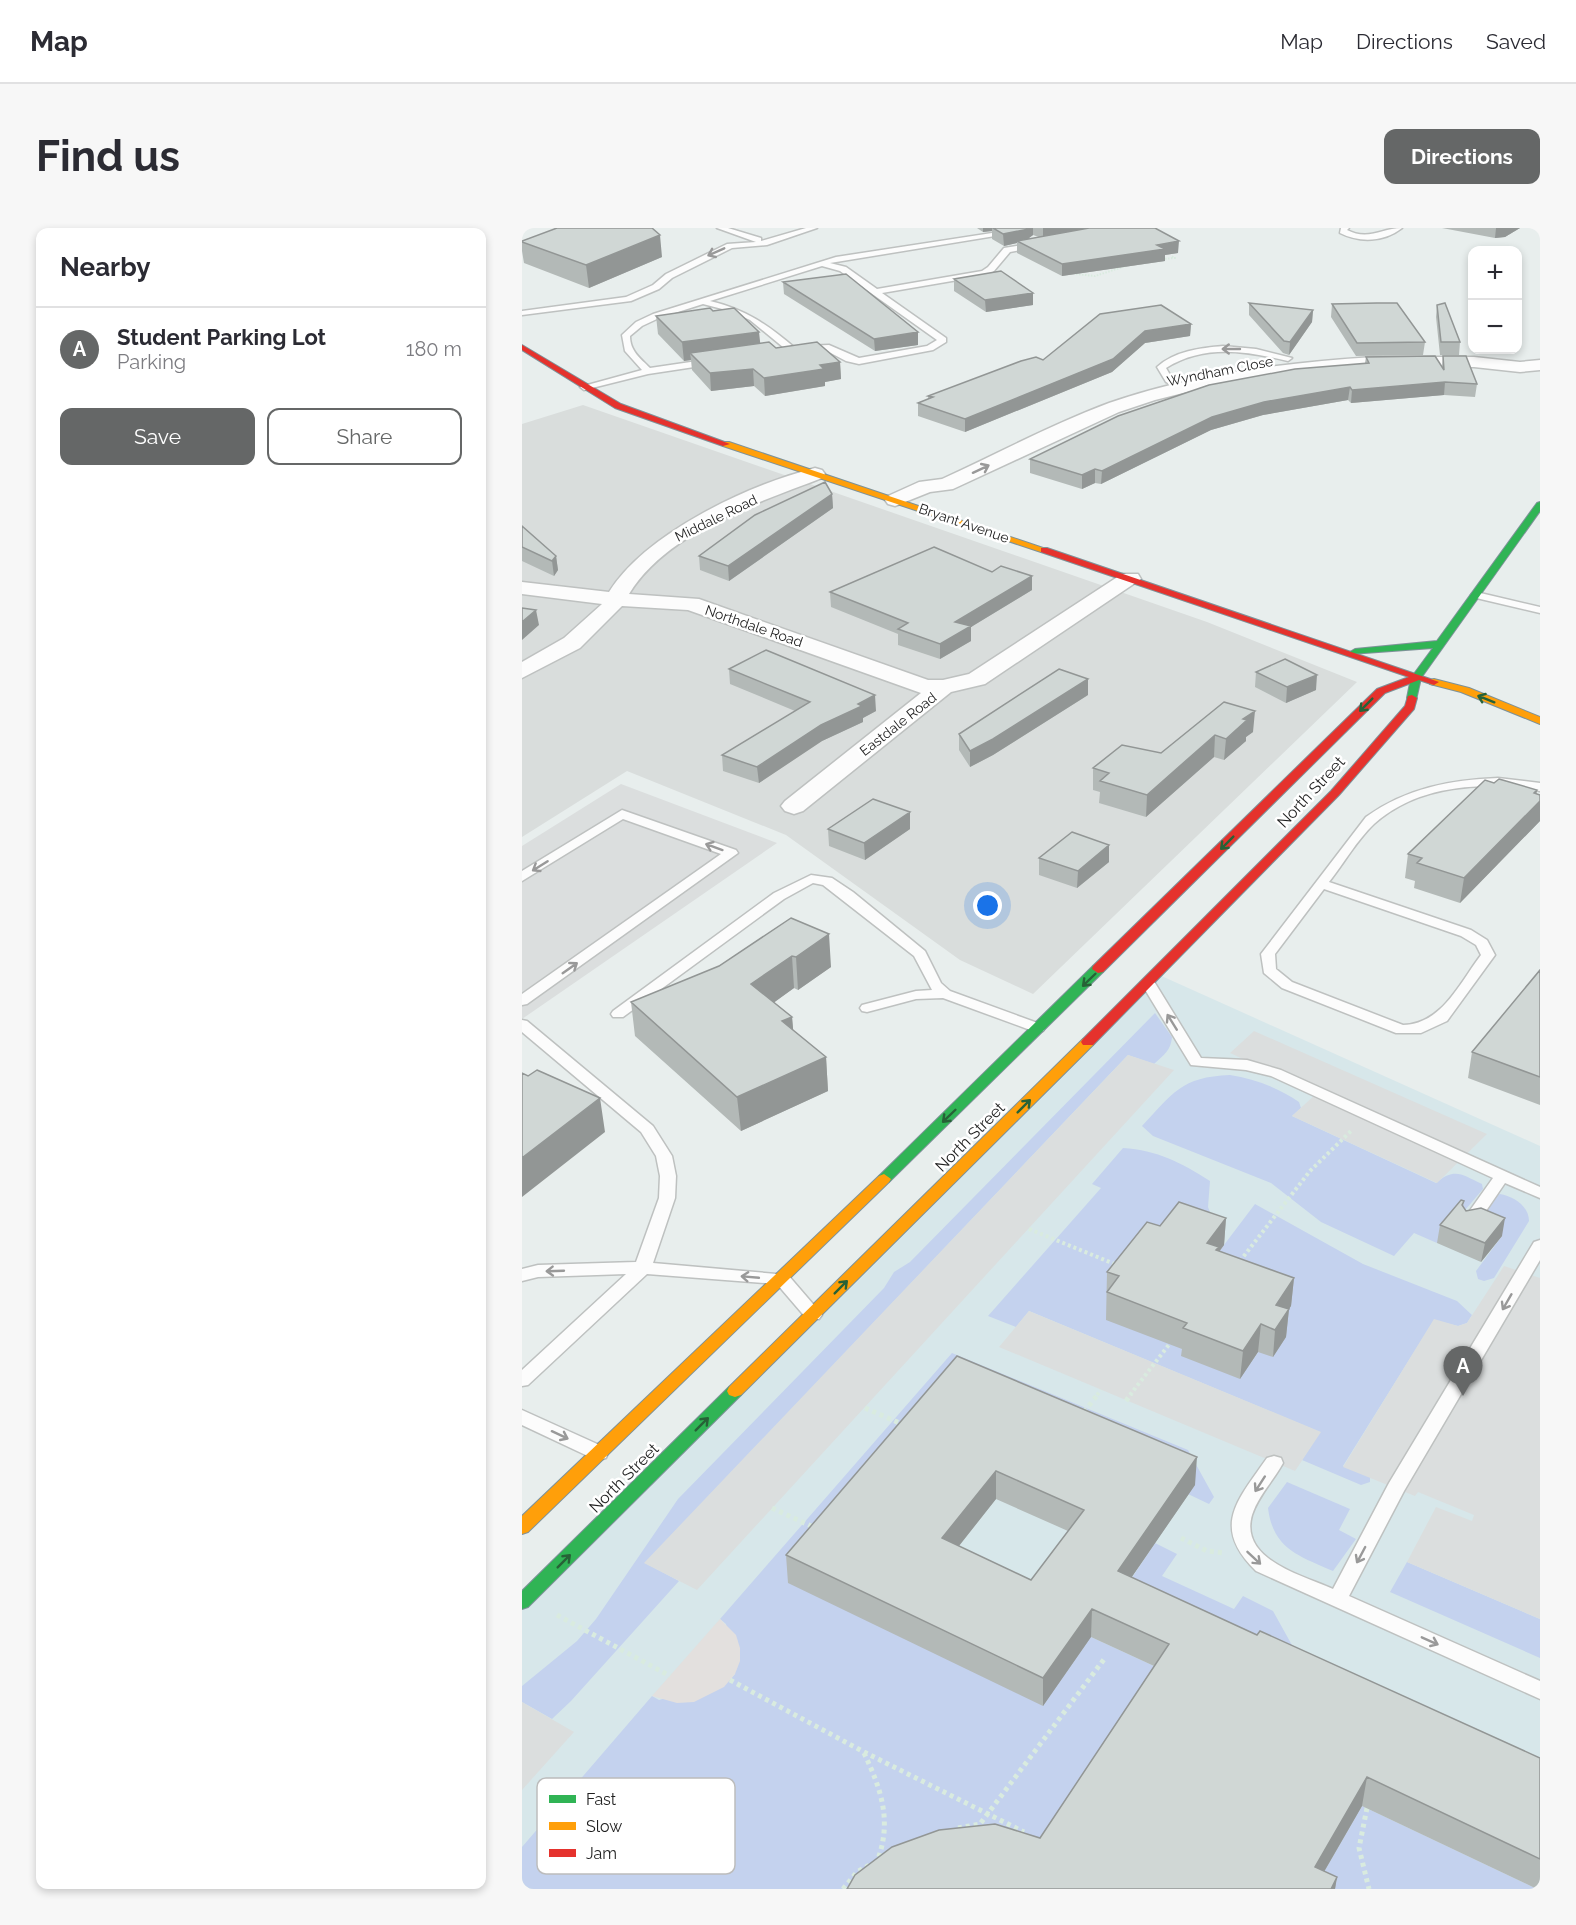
<!DOCTYPE html>
<html lang="en">
<head>
<meta charset="utf-8">
<style>
	body { margin:0; font-family:Raleway,sans-serif; background:#f7f7f7; color:#2b2b33 }
	.controls { position:absolute; right:18px; top:18px; display:grid; overflow:hidden; border-radius:12px; box-shadow:0 3px 9px #0003 }
	.controls button { width:54px; height:54px; display:grid; place-items:center; padding:0; border:0; border-bottom:2px solid #e1e1e2; background:#fff; color:#2b2b33; font:30px sans-serif }
	.you { position:absolute; left:466px; top:678px; width:21px; height:21px; margin:-15px; border:4px solid #fff; border-radius:50%; background:#1a73e8; box-shadow:0 0 0 9px #1a73e833 }
	.badge { display:grid; place-items:center; width:39px; height:39px; border-radius:50%; background:#656767; color:#fff; font-size:20px; font-weight:700 }
	.pin { position:absolute; translate:-50% -50px; filter:drop-shadow(0 2px 3px #0008) }
	.pin::after { content:''; position:absolute; top:32px; width:21px; height:18px; background:inherit; clip-path:polygon(0 0,100% 0,50% 100%) }
	.list { margin:0; padding:0; list-style:none }
	h2 { display:flex; justify-content:space-between; align-items:center; height:78px; margin:0; padding:0 24px; font-size:26px }
	h2 small { font-size:20px; font-weight:400; color:#7c7c81 }
	.list li { display:grid; grid-template-columns:39px 1fr auto; gap:18px; align-items:center; box-sizing:border-box; height:84px; padding:0 24px; border-top:2px solid #e1e1e2 }
	.list b { display:block; font-size:22px; white-space:nowrap }
	.list p { margin:0; font-size:20px; white-space:nowrap; color:#7c7c81 }
	.list em { font-size:20px; font-style:normal; color:#7c7c81 }
	.actions { display:flex; gap:12px; padding:18px 24px }
	.actions a { flex:1; padding:14px 0; border:2px solid #656767; border-radius:12px; text-align:center; font-size:21px; color:#656767 }
	.actions .main { background:#656767; color:#fff }
	.map { position:relative; flex:none; width:1018px; height:1661px; overflow:hidden; border-radius:12px }
	header { display:flex; align-items:center; gap:36px; box-sizing:border-box; height:84px; padding:0 30px; background:#fff; border-bottom:2px solid #e1e1e2 }
	header strong { font-size:28px }
	nav { display:flex; gap:33px; margin-inline-start:auto; font-size:21px }
	.intro { display:flex; align-items:center; justify-content:space-between; box-sizing:border-box; height:144px; padding:0 36px }
	h1 { margin:0; font-size:42px }
	.button { padding:15px 27px; border-radius:12px; background:#656767; color:#fff; font-size:21px; font-weight:700 }
	main { display:flex; gap:36px; padding:0 36px }
	aside { flex:1; background:#fff; border-radius:12px; box-shadow:0 3px 9px #0003 }
	.map>svg:first-child { display:block }
	.residential { fill:#d9dddc }
	.education { fill:#d7e7ea }
	.grass { fill:#c4d2ee }
	.parking { fill:#dbdede }
	.plaza { fill:#e3e0de }
	.lines { fill:none; stroke-linecap:round; stroke-linejoin:round }
	.lane-casing { stroke:#bec1c0; stroke-width:3 }
	.street-casing { stroke:#bec1c0; stroke-width:3 }
	.fast-casing { stroke:#7e9299; stroke-width:2 }
	.slow-casing { stroke:#7e9299; stroke-width:2 }
	.jam-casing { stroke:#7e9299; stroke-width:2 }
	.path-far2 { stroke:#d9ebdf; stroke-width:2; stroke-dasharray:1.5 1.5; stroke-linecap:butt }
	.path-far1 { stroke:#d9ebdf; stroke-width:4; stroke-dasharray:3 3; stroke-linecap:butt }
	.path { stroke:#d9ebdf; stroke-width:5; stroke-dasharray:4 4; stroke-linecap:butt }
	.lane { fill:#fcfcfc; fill-rule:evenodd }
	.street { fill:#fcfcfc; fill-rule:evenodd }
	.fast { fill:#30b455; fill-rule:evenodd }
	.slow { fill:#ff9f0a; fill-rule:evenodd }
	.jam { fill:#e5322d; fill-rule:evenodd }
	.wall { fill:#b3b9b7; fill-rule:evenodd }
	.shaded-wall { fill:#929695 }
	.building { fill:#d0d7d5; stroke:#929695; stroke-width:1.5; fill-rule:evenodd }
	.oneway { stroke:#999 }
	.oneway2 { stroke:#276237 }
	.labels { text-anchor:middle; dominant-baseline:central; stroke-width:5; stroke-linejoin:round; paint-order:stroke }
	.far-street-label { font-size:14px; fill:#1f1f1f; stroke:#fff }
	.street-label { font-size:16px; fill:#1f1f1f; stroke:#fff }
	.key { fill:#fff; stroke:#bcbcbc; stroke-width:1.5 }
	.key-label { font-size:16px; fill:#1f1f1f }
</style>
</head>
<body>
<header>
<strong>Map</strong>
<nav><a>Map</a><a>Directions</a><a>Saved</a></nav>
</header>
<div class="intro"><h1>Find us</h1><a class="button">Directions</a></div>
<main>
<aside>
<h2>Nearby<small></small></h2>
<ul class="list">
<li><span class="badge">A</span><div><b>Student Parking Lot</b><p>Parking</p></div><em>180 m</em></li>
</ul>
<div class="actions"><a class="main">Save</a><a>Share</a></div>
</aside>
<div class="map">
<svg width="1018" height="1661" viewBox="0 0 1018 1661">
	<rect width="100%" height="100%" fill="#e8eeed"/>
	<path class="residential" d="M61,177L685,394L835,454L511,766L438,732L264,607L105,543L0,609V196Z"/>
	<path class="education" d="M635,746L1018,918V1661H0V1374Z"/>
	<path class="grass" d="M633,785L650,809C649,822 642,827 632,836L606,827L123,1335L157,1353L49,1473L30,1491L0,1474V1458L55,1413L74,1391L156,1271L362,1060L372,1044L388,1034Z
		M708,847C733,851 757,860 777,874L779,880L770,888L914,955C933,939 940,947 960,956L961,961L915,1015L892,1005L872,1028L799,994L749,955L631,908L620,898C651,865 659,849 708,847Z
		M601,920C635,922 660,935 688,953L686,979L689,987L650,1074L718,1150L769,1078L711,1057L683,1042L733,976L841,1036L935,1073L950,1087L945,1095L936,1098L912,1092L821,1238L848,1249V1254L839,1257L780,1232L798,1204L507,1083L494,1099L466,1088L579,960L570,956Z
		M978,966C991,968 1007,978 1007,993L972,1050L962,1053L956,1051L954,1043L980,1008L952,997L973,968Z
		M430,1125L666,1222L692,1269L687,1276L666,1266L672,1257L436,1156L267,1355L569,1409L645,1444L541,1604L354,1661H0V1619L130,1468L137,1472L208,1452L213,1446L204,1396L198,1391Z
		M765,1254L828,1281L817,1302L834,1311L811,1343C777,1328 751,1321 746,1280Z
		M633,1315L655,1326L640,1348L712,1381L721,1368L751,1383L781,1437L772,1448L715,1421L711,1425L602,1375L612,1360L605,1357Z
		M885,1334L1018,1391V1430L868,1364Z
		M840,1578L1015,1661H792Z"/>
	<path class="parking" d="M99,556L255,615L0,791V618Z
		M732,803L965,906L915,955L770,888L795,865L708,825Z
		M606,827L652,842L175,1362L122,1335Z
		M982,1038L1018,1050V1391L885,1334L914,1279L950,1293L952,1287L896,1264L893,1268L821,1239L912,1091L936,1098L945,1095Z
		M507,1083L799,1204L773,1243L477,1119Z
		M0,1474L52,1504L0,1562Z"/>
	<path class="plaza" d="M198,1391L214,1407L218,1420V1433L213,1446L202,1459L172,1474L155,1475L130,1468Z"/>
	<g class="lines">
		<g class="lane-casing">
			<path id="lane" d="M195,0H206L239,10V13L284,0H295L245,17L210,20L150,50L137,61L109,73L0,87V83L104,69L131,57L144,46L205,16L234,14Z
				M503,0H522L308,35L324,39L355,61L460,43L466,39L482,20L518,14V18L488,24L472,43L465,47L360,65L424,110V114L411,122L337,136L324,133L305,123H278L277,121L281,118L307,117L337,130L405,118L415,112L318,43L300,38L188,73C223,81 246,97 273,120V124H267L228,92L208,83L181,76L137,90L120,98L108,108C108,123 118,130 128,140L189,131L193,134L192,136L126,146L62,162L58,159L120,142L103,123L100,107L114,94L131,86L314,29Z
				M819,0H827L825,2C846,13 860,0 880,0C862,14 838,15 818,5Z
				M701,118L734,121L770,130L766,133C724,123 682,116 644,140L651,152L647,155L644,154L635,139C653,123 678,120 701,118Z
				M954,364L1018,379V385L950,369L949,367Z
				M976,550L1018,555V563C963,553 896,556 852,596C835,612 822,635 807,654L949,702L965,712L973,727L925,793L899,805H874L760,760L742,745L739,726L844,589C884,560 928,552 976,550ZM802,661L939,708L954,717L959,727C937,756 920,796 881,797L770,754L754,741L753,726Z
				M100,582L214,622L216,625L5,776L0,777V766L199,626L101,591L0,653V643Z
				M289,647L310,650L331,664L403,723L419,755L428,763L521,797L523,800L521,803H511L421,770L394,771L345,784L340,783L338,780L340,777L394,763L410,762L392,728L301,657L291,655L262,671L101,789H91L89,786L91,783L252,665Z
				M626,751L633,755L679,830L725,832L759,842L1018,959V970L983,955L953,999H941L939,995L971,950L749,848L724,842L669,837L619,755Z
				M0,792L5,793L131,898L150,928L154,948L153,970L131,1035L266,1047L297,1083L300,1087L297,1091H285L255,1056L125,1046L6,1157L0,1158V1142L104,1046L16,1049L0,1053V1041L16,1037L114,1034L137,970L138,948L134,928L119,904L0,804Z
				M1018,1012V1032L882,1263L827,1368L1018,1453V1471L734,1343C689,1299 715,1273 745,1230L752,1228L759,1230L761,1235C752,1252 736,1268 730,1287C717,1332 780,1347 811,1361L867,1255L1012,1014Z
				M0,1182L84,1220L86,1225L84,1230L77,1232L70,1230L0,1197Z"/>
		</g>
		<g class="street-casing">
			<path id="street" d="M852,129H952L998,134L1018,132V142L998,144L952,139H852L776,144L709,153L633,172L597,184L431,261L408,264L373,278L366,276L363,272L366,268L397,254L420,251C475,226 530,196 587,175C673,145 762,135 852,129Z
				M293,240L300,242L303,246L300,250C235,275 145,304 107,366L177,371L406,452H421L447,446L600,346H616L619,351L463,456L429,464L281,583L272,586L263,583L259,578L263,573L399,465L166,382L100,378L58,420L0,450V434L42,410L80,376L0,366V354L87,364C124,305 226,257 293,240Z"/>
		</g>
		<g class="fast-casing">
			<path id="fast" d="M1018,274V283L899,450L894,472H886L885,470L889,450L911,420L829,426L828,424L833,421L915,413L1015,275Z
				M576,737L582,741L581,744L367,954H357L355,951L357,948L571,738Z
				M213,1157L219,1159L221,1163L219,1167L6,1379L0,1381V1363L207,1159Z"/>
		</g>
		<g class="slow-casing">
			<path id="slow" d="M201,214H207L527,322L519,324L201,218Z
				M912,451L947,460L1018,489V496L939,464L908,456V452Z
				M566,810L573,814L571,817L219,1167L213,1169L207,1167L205,1163L207,1159L561,811Z
				M362,946L369,951L367,954L6,1304L0,1306V1288L357,948Z"/>
		</g>
		<g class="jam-casing">
			<path id="jam" d="M0,117L99,176L208,216L201,218L93,180L0,122Z
				M519,320H525L917,454L912,457L897,452L863,465L581,744L576,745L570,741L571,738L855,461L887,449L519,324Z
				M890,467L895,470L892,481L817,567L571,817H561L559,814L561,811L809,563L883,478L886,468Z"/>
		</g>
		<path class="path-far2" d="M640,31L653,30L649,28
			M554,46L573,48L607,37"/>
		<path class="path-far1" d="M507,1001L595,1037
			M718,1033L788,943L830,902
			M575,1167L579,1162
			M608,1167L649,1114"/>
		<path class="path" d="M604,1173L609,1166
			M343,1180L382,1197
			M562,1184L576,1166
			M250,1280L291,1299
			M659,1310L685,1323L703,1325
			M35,1387L148,1448
			M208,1452L342,1524L502,1604
			M342,1525C359,1561 370,1592 356,1631
			M845,1580L837,1620L847,1661
			M436,1600L458,1596L583,1430
			M321,1661L335,1644L349,1636"/>
		<use href="#lane" class="lane"/>
		<use href="#street" class="street"/>
		<use href="#fast" class="fast"/>
		<use href="#slow" class="slow"/>
		<use href="#jam" class="jam"/>
	</g>
	<path class="wall" d="M455,0H521L656,25L643,27V33L540,48L495,25V15L482,18L470,11V3L461,4ZM511,7L517,9L507,11V10Z
		M920,0H998L983,9L973,10Z
		M0,13L140,29L67,60L2,35L0,23Z
		M432,51L511,65V77L464,84L432,63Z
		M261,54L396,117L353,123L262,66Z
		M727,75L791,82L790,94L767,127L761,125L727,87Z
		M810,76L903,114L901,127L834,128L809,89Z
		M915,77L938,114L937,127H918L914,89Z
		M191,83L238,116L254,120L318,134L319,151L303,154V158L243,168L232,158L189,163L170,142L169,132L162,133L136,106L134,88Z
		M669,96L668,108L623,115L590,144L443,204L396,188V175L406,171V168L521,132Z
		M921,128L955,156L953,169L922,167L829,175L826,172L741,187L689,202L579,256L573,255L560,261L508,245V231L843,135L844,129L920,138Z
		M310,266L311,280L207,353L178,342L177,328Z
		M0,298L34,328L36,342L32,348L0,333Z
		M510,362L449,399V413L418,431L376,417V406L309,379L308,364Z
		M207,441L354,483L341,490V494L300,513L237,555L201,543L200,527L273,483L208,456Z
		M734,444L794,462L764,475L733,459Z
		M566,467L471,527L448,539L437,522V506Z
		M702,474L731,504L724,509V513L702,532L692,529L624,589L577,575L578,564L571,562V540L639,525Z
		M972,555L1015,562L1014,566L1018,567V593L938,675L892,660L893,653L883,650L886,626Z
		M306,601H388L343,632L307,618Z
		M587,617V634L555,660L517,647V630Z
		M269,690L309,739L276,762L272,760L252,774L270,789L271,802L304,829L306,863L219,903L113,808L109,774L197,738Z
		M1018,742V877L946,850L950,824Z
		M942,973L941,979L944,983L980,1008L959,1034L915,1015L918,997Z
		M704,990L702,1017L697,1024L772,1050L769,1078L767,1081L764,1109L751,1129L736,1124L718,1151L659,1128L660,1121L584,1092L585,1044L638,998Z
		M435,1128L673,1257L609,1350L735,1407L1018,1530V1661H1015L840,1578L802,1644L815,1649L813,1661H325L518,1610L632,1438L569,1409L521,1478L266,1355L264,1327ZM474,1271L546,1303L509,1352L437,1318Z"/>
	<path class="shaded-wall" d="M461,0H470V3L461,4Z
		M506,0H511V7L507,10V13H495V15L482,18L481,6Z
		M521,0H582L521,11Z
		M974,0H998L983,9L973,10Z
		M138,7L140,29L67,60L64,37Z
		M657,13L656,25L643,27V33L540,48V36L635,17Z
		M511,65V77L464,84L463,72Z
		M791,82L790,94L767,127L768,114Z
		M669,96L668,108L623,115L590,144L443,204V191L623,103Z
		M237,104L239,122L168,125L169,132L162,133L160,114Z
		M396,104V117L353,123L352,111Z
		M318,134L319,151L303,154V158L243,168L242,150L298,137Z
		M231,141L232,158L189,163L188,145Z
		M923,154L922,167L829,175L830,162Z
		M828,159L826,172L741,187L689,202L579,256L580,243L690,189L742,174Z
		M573,241V255L560,261V247Z
		M310,266L311,280L207,353L206,338Z
		M34,328L36,342L32,348L30,333Z
		M510,348V362L449,399V413L418,431V416L433,394Z
		M14,382L17,397L0,412V394Z
		M795,447L794,462L764,475L765,459Z
		M566,451V467L471,527L448,539V523Z
		M353,467L354,483L341,490V494L300,513L237,555L235,539L299,497Z
		M733,483L731,504L724,509V513L702,532L704,511L721,491Z
		M693,507L692,529L624,589L625,567Z
		M1015,562L1012,579L1018,573V593L938,675L942,650Z
		M388,584V601L343,632L342,615Z
		M587,617V634L555,660L556,643Z
		M307,706L309,739L276,762L274,729Z
		M270,728L272,760L232,789L229,756Z
		M270,789L273,822L260,793Z
		M304,829L306,863L219,903L215,869Z
		M78,870L83,904L0,969V930Z
		M704,990L702,1017L696,1025L685,1015Z
		M983,990L980,1008L959,1034L963,1015Z
		M772,1050L769,1078L753,1102L754,1077Z
		M767,1081L764,1109L751,1129L753,1102Z
		M739,1096L736,1124L718,1151L721,1123Z
		M675,1229L673,1257L594,1372L596,1343Z
		M474,1243V1271L421,1338L420,1310Z
		M570,1381L569,1409L521,1478V1450Z
		M845,1549L840,1578L792,1661L793,1639Z
		M815,1649L813,1661H809Z"/>
	<path class="building" d="M35,0H130L138,7L64,37L0,14V13Z
		M471,0H506L507,1L481,6Z
		M567,0H633L657,13L635,17L643,21L540,36L495,13Z
		M479,43L511,65L463,72L432,51Z
		M324,46L396,104L352,111L261,54Z
		M727,75L791,82L768,114L762,113Z
		M855,75H875L903,114L835,115L810,76Z
		M923,75L938,114H919L915,77Z
		M639,77L669,96L623,103L591,131L443,191L396,175L411,169L406,168L499,133L514,129L521,132L578,86Z
		M188,80L191,83L212,80L237,104L160,114L134,88Z
		M247,114L254,120L295,114L318,134L298,137L302,141L242,150L231,141L188,145L168,125Z
		M913,128L922,142L921,128H944L955,156L923,154L830,162L828,159L742,174L690,189L580,243L573,241L560,247L508,231L596,188L687,157L773,141L847,135L844,129Z
		M303,254L310,266L206,338L177,328L233,287Z
		M0,298L34,328L30,333L0,319Z
		M412,319L470,344L479,338L510,348L433,394L449,398L418,416L376,401L386,395L308,364Z
		M0,380L14,382L0,394Z
		M244,422L353,467L336,476L340,478L299,497L235,539L200,527L288,474L207,441Z
		M763,431L795,447L765,459L734,444Z
		M537,441L566,451L471,511L448,523L437,506Z
		M702,474L733,483L721,491L725,492L704,511L693,507L625,567L578,553L587,545L571,540L600,517L639,525Z
		M977,551L1015,562L1012,565L1018,567V573L942,650L895,635L900,630L886,626L963,552L972,555Z
		M351,571L388,584L342,615L306,601Z
		M550,604L587,617L556,643L517,630Z
		M269,690L307,706L274,729L270,728L229,756L270,789L260,793L304,829L215,869L109,774L197,738Z
		M1018,742V849L950,824Z
		M15,842L78,870L0,930V845L6,848Z
		M939,972L942,973L940,977L944,983L959,980L983,990L963,1015L918,997Z
		M657,974L704,990L685,1015L697,1019L694,1022L772,1050L754,1077L767,1081L753,1102L739,1096L721,1123L661,1100L665,1095L585,1064L597,1048L585,1044L625,994L638,998Z
		M435,1128L675,1229L596,1343L735,1407L738,1403L1018,1530V1631L845,1549L793,1639L815,1649L809,1661H325L333,1647L370,1619L417,1602L473,1596L518,1610L647,1416L570,1381L521,1450L264,1327ZM474,1243L562,1282L509,1352L420,1310Z"/>
	<defs><path id="oneway-shaft" d="M-6 0H5M1.5-3L5.5 0L1.5 3" fill="none" stroke-width="1.6" stroke-linecap="round" stroke-linejoin="round" transform="scale(1.5)"/></defs>
	<g class="oneway">
		<use href="#oneway-shaft" transform="translate(194 24) rotate(156)"/>
		<use href="#oneway-shaft" transform="translate(709 121) rotate(-180)"/>
		<use href="#oneway-shaft" transform="translate(459 241) rotate(-25)"/>
		<use href="#oneway-shaft" transform="translate(192 619) rotate(-160)"/>
		<use href="#oneway-shaft" transform="translate(18 638) rotate(148)"/>
		<use href="#oneway-shaft" transform="translate(48 740) rotate(-35)"/>
		<use href="#oneway-shaft" transform="translate(650 794) rotate(-122)"/>
		<use href="#oneway-shaft" transform="translate(33 1043) rotate(178)"/>
		<use href="#oneway-shaft" transform="translate(228 1049) rotate(-175)"/>
		<use href="#oneway-shaft" transform="translate(985 1074) rotate(120)"/>
		<use href="#oneway-shaft" transform="translate(38 1207) rotate(25)"/>
		<use href="#oneway-shaft" transform="translate(738 1256) rotate(123)"/>
		<use href="#oneway-shaft" transform="translate(839 1327) rotate(118)"/>
		<use href="#oneway-shaft" transform="translate(732 1330) rotate(43)"/>
		<use href="#oneway-shaft" transform="translate(908 1413) rotate(24)"/>
	</g>
	<g class="oneway2">
		<use href="#oneway-shaft" transform="translate(964 471) rotate(-158)"/>
		<use href="#oneway-shaft" transform="translate(844 477) rotate(135)"/>
		<use href="#oneway-shaft" transform="translate(705 615) rotate(135)"/>
		<use href="#oneway-shaft" transform="translate(567 752) rotate(136)"/>
		<use href="#oneway-shaft" transform="translate(502 878) rotate(-45)"/>
		<use href="#oneway-shaft" transform="translate(427 888) rotate(136)"/>
		<use href="#oneway-shaft" transform="translate(319 1059) rotate(-45)"/>
		<use href="#oneway-shaft" transform="translate(180 1196) rotate(-45)"/>
		<use href="#oneway-shaft" transform="translate(42 1333) rotate(-45)"/>
	</g>
	<g class="labels">
		<g class="far-street-label">
			<text transform="translate(698 143) rotate(-11)">Wyndham Close</text>
			<text transform="translate(194 290) rotate(-26)">Middale Road</text>
			<text transform="translate(442 295) rotate(19)">Bryant Avenue</text>
			<text transform="translate(232 398) rotate(19)">Northdale Road</text>
			<text transform="translate(376 496) rotate(-38)">Eastdale Road</text>
		</g>
		<g class="street-label">
			<text transform="translate(789 564) rotate(-47)">North Street</text>
			<text transform="translate(448 909) rotate(-45)">North Street</text>
			<text transform="translate(102 1250) rotate(-45)">North Street</text>
		</g>
	</g>
	<rect x="15" y="1550" width="198" height="96" rx="9" class="key"/>
	<rect x="27" y="1567" width="27" height="8" fill="#30b455"/>
	<rect x="27" y="1594" width="27" height="8" fill="#ff9f0a"/>
	<rect x="27" y="1621" width="27" height="8" fill="#e5322d"/>
	<g class="key-label">
		<text x="64" y="1577">Fast</text>
		<text x="64" y="1604">Slow</text>
		<text x="64" y="1631">Jam</text>
	</g>
</svg>
<div class="controls">
<button>+</button>
<button>−</button>
</div>
<div class="you"></div>
<div class="pin badge" style="left:941px;top:1168px">A</div>
</div>
</main>
</body>
</html>
